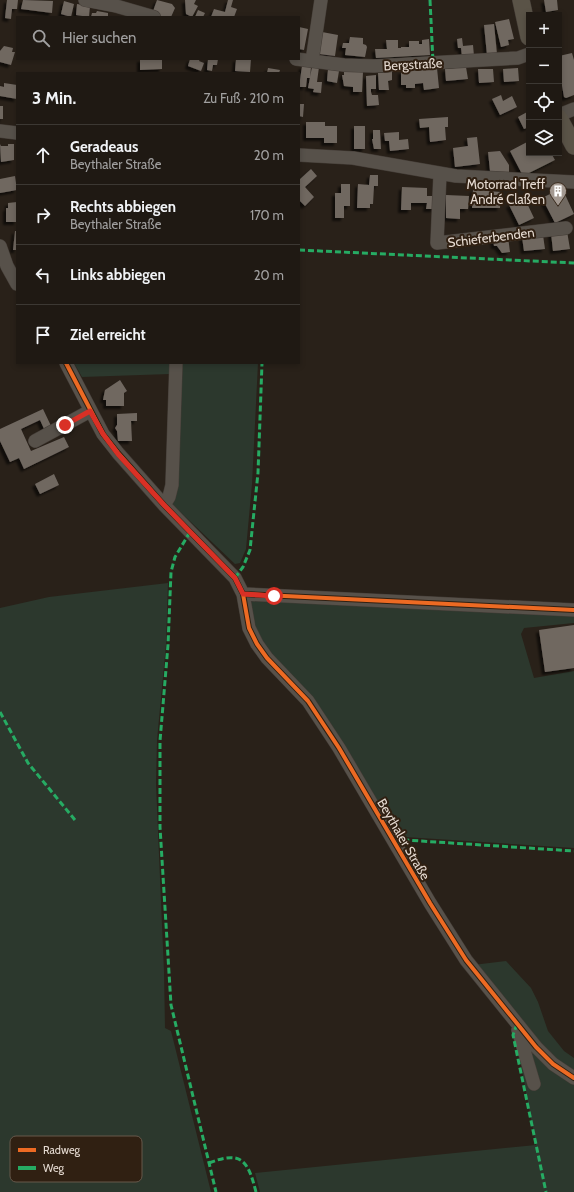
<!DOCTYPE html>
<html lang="de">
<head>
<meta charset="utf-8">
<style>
	body { margin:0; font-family:Cabin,sans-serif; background:#27221c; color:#f1f3f6 }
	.controls { position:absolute; right:12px; top:12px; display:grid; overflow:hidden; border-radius:0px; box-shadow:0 2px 6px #0003 }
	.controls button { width:36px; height:36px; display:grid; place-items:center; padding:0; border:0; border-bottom:1px solid #3c3833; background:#1f1913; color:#f1f3f6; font:20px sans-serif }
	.stop { position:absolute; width:12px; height:12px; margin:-9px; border:3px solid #d93025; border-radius:50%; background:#fff }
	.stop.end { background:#d93025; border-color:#fff; box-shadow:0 1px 4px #0008 }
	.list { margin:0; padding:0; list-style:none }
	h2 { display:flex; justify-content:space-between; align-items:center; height:52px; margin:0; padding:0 16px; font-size:17px }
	h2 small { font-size:13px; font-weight:400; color:#a1a0a0 }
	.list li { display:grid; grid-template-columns:26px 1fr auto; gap:12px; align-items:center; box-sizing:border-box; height:60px; padding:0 16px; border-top:1px solid #3c3833 }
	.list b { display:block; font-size:15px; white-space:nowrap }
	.list p { margin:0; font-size:13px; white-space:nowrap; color:#a1a0a0 }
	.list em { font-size:13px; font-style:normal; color:#a1a0a0 }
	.icon { flex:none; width:22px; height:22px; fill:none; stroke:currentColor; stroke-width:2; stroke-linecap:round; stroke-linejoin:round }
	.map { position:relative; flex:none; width:574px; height:1192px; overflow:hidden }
	.search { position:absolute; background:#1f1913; box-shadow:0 2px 6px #0003; left:16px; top:16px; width:284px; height:44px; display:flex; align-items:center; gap:10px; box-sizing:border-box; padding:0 14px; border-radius:0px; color:#a1a0a0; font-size:15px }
	.panel { position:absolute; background:#1f1913; box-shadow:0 2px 6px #0003; left:16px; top:72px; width:284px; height:292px; border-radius:0px }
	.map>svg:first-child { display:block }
	.green { fill:#2c382d }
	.building { fill:#706861; filter:url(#shadow) }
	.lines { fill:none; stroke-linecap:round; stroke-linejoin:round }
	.minor-casing { stroke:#433c36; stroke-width:14 }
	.major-casing { stroke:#433c36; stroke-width:18 }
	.minor { stroke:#57514a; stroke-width:13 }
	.major { stroke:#5a5347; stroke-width:17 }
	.quiet { stroke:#26ab63; stroke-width:3; stroke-dasharray:6 3; stroke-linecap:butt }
	.cycleway-casing { stroke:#302012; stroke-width:6 }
	.cycleway { stroke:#ed6a23; stroke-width:4 }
	.route { stroke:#d93025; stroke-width:5 }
	.labels { text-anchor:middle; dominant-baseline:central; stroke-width:4; stroke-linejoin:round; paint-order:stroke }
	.street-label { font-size:13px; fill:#e5dad1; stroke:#302012 }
	.poi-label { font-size:13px; fill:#e5dad1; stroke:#302012; text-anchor:end }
	.key { fill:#302012; stroke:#66584b; stroke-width:1 }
	.key-label { font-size:11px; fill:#e5dad1 }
</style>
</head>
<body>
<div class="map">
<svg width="574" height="1192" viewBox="0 0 574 1192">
	<defs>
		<filter id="shadow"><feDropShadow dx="-3" dy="3" stdDeviation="1" flood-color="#0009"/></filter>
	</defs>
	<rect width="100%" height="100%" fill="#292119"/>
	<path class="green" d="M74,363H170V374L82,377Z
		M181,363H258L252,484L246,549L240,563L235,564L173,505L171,500Z
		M168,583L166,645L157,740L156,784L164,972L165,1028L171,1031L211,1192H0V608L49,597Z
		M257,598L574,613V623L524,628L521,634L534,678L574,671V848L405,837L394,832L271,656L254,627L250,601Z
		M506,961L531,988L538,1002L548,1031L564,1051L574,1058V1075L555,1062L473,965Z
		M518,1039L574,1081V1192H260L255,1173L536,1145L517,1043Z"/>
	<path class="building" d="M7,0H18L17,9H12L11,19L5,18Z
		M23,0L53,1L52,13L21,9Z
		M157,0L172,4L175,8L171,17H161L152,14Z
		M185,0H196L194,4L198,6L192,17L186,14Z
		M228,0H233L231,7L237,9L234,17H211L214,9L225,12Z
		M544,0H557L558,10L546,12Z
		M64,1L74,4L71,17L61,14Z
		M77,4L90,6L89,17L76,15Z
		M198,10L205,13L203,17H195Z
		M97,11L108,13V17H91L92,13H96Z
		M509,19L514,39L508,40L509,45L501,47L495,22Z
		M494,24L497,54L487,55L484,25Z
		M299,27L308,29L304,50L299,49Z
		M322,32L338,35L335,56L319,54Z
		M350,37L363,38V44L366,45L367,47L365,57L345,55L346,48H342L343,43H349Z
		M462,38L463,46L473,45L474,56L462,57L461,48H458L457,39Z
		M429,39L430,55L376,58L375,49H387L386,40H398V48H401V47H409V41H419V44H422V40Z
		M4,46L13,48L12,52H15L11,65L0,62V51Z
		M572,53L574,60V95L566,98L564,97L559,69V56Z
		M140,59H162V69L140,70Z
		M190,59H200L199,61L204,63L201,71L188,66Z
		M208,59H218L217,65H213L212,71L207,70Z
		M236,59H251L250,72L235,71Z
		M302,66L311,67L310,78H307L306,87H299Z
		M312,67H319L317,82H322L321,93L313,92L314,89L308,88Z
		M466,67L468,79L446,81L445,69Z
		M268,68L280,70L279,73H267Z
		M437,68L439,88L424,90L423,83L415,84V88H406V85H401V71Z
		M518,68L519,81L504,82L503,69Z
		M328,69L339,71L337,83L327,81Z
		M478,69H493L494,82L479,83Z
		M344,72H363L362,92H353V87L344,86L342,75H344Z
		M392,72V80L388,81L389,90H379L378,73Z
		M376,75V89H371V92L372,95H378L379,105L367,106L366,76Z
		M4,83L17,85V99L0,96V86L4,87Z
		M501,95L503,101L512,96L517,107L500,115L492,99Z
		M299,104H304L303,117L299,116Z
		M0,106H3V119H0Z
		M529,111V127L524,129L518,117Z
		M448,117V127H445L446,140L430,142L429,127L420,128L419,119Z
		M306,122H325V126H337V143H324V138H306Z
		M354,126H365V149H354Z
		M373,130H380L381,149H374L372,139H373Z
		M399,132V140L408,139L409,149L390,151L389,141H385L384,133Z
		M477,137L480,164L455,167L453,148L468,146L467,138Z
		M529,141V153H551L555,160L523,176L510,151Z
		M0,144L1,146H8V144H14V160L1,162Z
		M500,151L509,165V173L499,174L496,171H490L488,152Z
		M311,169L317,176L305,187L314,197L305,206L299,200V180Z
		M370,175H378V186H374L373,204H370V208H357L358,184L369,185Z
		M15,176L17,190L0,193V179Z
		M341,184H350V206H344V218H335V193H341Z
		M402,187L427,188V196H435L434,209H426L427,203H411V210H401Z
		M562,188L574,214L555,223L542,198Z
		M473,190L501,192L500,208H472Z
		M446,195L469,196L468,209H460V219L446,218Z
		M524,197L534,218L519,225L509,205Z
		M17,202V222H6V208H8V203Z
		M15,231H17V250H13Z
		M567,231L570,249L553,251L551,233Z
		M543,235L545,249L524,251L522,237Z
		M508,237L510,252L502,253L497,246H494L493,239Z
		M120,380L127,391L124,393V406H106V400H103L105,390Z
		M43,409L52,428L45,431L40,420L21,429L31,451L64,437L69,447L24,469L19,458L10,462L0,441V429Z
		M137,413V421H131L132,441H118L117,431L115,428L117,425V414Z
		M54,474L59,485L40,494L35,484Z
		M574,625V668L545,672L539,630Z"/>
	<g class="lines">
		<g class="minor-casing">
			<path id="minor" d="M85,0L116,6L154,17
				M296,59L344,65L374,66L518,58L529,54
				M312,61L321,0
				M559,115L574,109
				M0,131L17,133
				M299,155L353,158L456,176L574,182
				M440,174L437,243L566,228
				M0,246L7,266L17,284
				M66,363L103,434L118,453L164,505L235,578L243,594L249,628L257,644L267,658L308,701L339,748L430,903L466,960L536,1047L553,1064L574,1078
				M35,441L90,411
				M164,505L169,497L172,485L176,363
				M243,594L574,610
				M518,1030L534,1084"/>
		</g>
		<g class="major-casing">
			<path id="major" d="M521,0L529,37
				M559,118L574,146"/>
		</g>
		<use href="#minor" class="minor"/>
		<use href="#major" class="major"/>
		<path class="quiet" d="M430,0L433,62
			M299,250L574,263
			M190,532L175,557L171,572L168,645L160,741V827L171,1005L216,1192
			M235,578L243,567L250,550L258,473L262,363
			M0,712L28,763L75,820
			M395,844L405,840L574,851
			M517,1024L513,1035L546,1192
			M209,1163C242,1150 248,1161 256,1192"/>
		<g class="cycleway-casing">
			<path id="cycleway" d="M66,363L103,434L118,453L164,505L235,578L243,594L249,628L257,644L267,658L308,701L339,748L430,903L466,960L536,1047L553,1064L574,1078
				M243,594L574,610"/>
		</g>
		<use href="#cycleway" class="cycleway"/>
	</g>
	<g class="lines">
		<path class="route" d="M65,425L90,411L103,434L118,454L164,505L235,578L243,594L274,596"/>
	</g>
	<defs>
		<g id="building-pin" transform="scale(0.9)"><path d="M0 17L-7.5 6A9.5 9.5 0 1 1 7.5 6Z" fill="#a39991" stroke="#302012"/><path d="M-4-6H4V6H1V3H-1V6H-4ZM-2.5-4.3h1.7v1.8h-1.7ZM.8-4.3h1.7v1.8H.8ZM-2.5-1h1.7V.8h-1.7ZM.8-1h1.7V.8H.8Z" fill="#fff"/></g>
	</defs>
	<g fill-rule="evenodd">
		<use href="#building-pin" x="558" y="191"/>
	</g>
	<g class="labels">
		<g class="street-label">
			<text transform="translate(413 64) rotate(-3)">Bergstraße</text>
			<text transform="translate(491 237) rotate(-7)">Schieferbenden</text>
			<text transform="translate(404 839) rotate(60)">Beythaler Straße</text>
		</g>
		<g class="poi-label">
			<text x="545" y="184">Motorrad Treff<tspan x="545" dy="15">André Claßen</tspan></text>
		</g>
	</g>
	<rect x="10" y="1136" width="132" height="46" rx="6" class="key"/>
	<rect x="18" y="1148" width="18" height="4" fill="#ed6a23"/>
	<rect x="18" y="1166" width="18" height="4" fill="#26ab63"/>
	<g class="key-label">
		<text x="43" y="1154">Radweg</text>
		<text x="43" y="1172">Weg</text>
	</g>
</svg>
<div class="controls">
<button>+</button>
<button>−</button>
<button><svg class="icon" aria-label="locate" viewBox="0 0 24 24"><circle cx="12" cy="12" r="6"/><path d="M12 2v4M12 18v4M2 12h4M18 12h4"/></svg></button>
<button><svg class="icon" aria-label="layers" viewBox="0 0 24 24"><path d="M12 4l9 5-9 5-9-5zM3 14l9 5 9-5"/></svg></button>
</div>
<div class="stop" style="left:274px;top:596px"></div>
<div class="stop end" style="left:65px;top:425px"></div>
<div class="search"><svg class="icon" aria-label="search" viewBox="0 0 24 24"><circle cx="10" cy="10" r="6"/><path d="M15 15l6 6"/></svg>Hier suchen</div>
<section class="panel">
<h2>3 Min.<small>Zu Fuß · 210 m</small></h2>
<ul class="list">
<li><svg class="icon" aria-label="ahead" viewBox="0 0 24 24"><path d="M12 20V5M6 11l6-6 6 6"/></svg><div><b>Geradeaus</b><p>Beythaler Straße</p></div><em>20 m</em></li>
<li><svg class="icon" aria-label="right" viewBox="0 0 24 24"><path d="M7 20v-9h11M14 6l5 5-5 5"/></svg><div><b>Rechts abbiegen</b><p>Beythaler Straße</p></div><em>170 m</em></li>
<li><svg class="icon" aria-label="left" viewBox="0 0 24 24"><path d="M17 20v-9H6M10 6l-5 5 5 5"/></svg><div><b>Links abbiegen</b></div><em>20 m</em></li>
<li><svg class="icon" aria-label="arrive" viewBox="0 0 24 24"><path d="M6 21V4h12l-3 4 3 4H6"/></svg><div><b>Ziel erreicht</b></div></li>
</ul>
</section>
</div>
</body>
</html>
